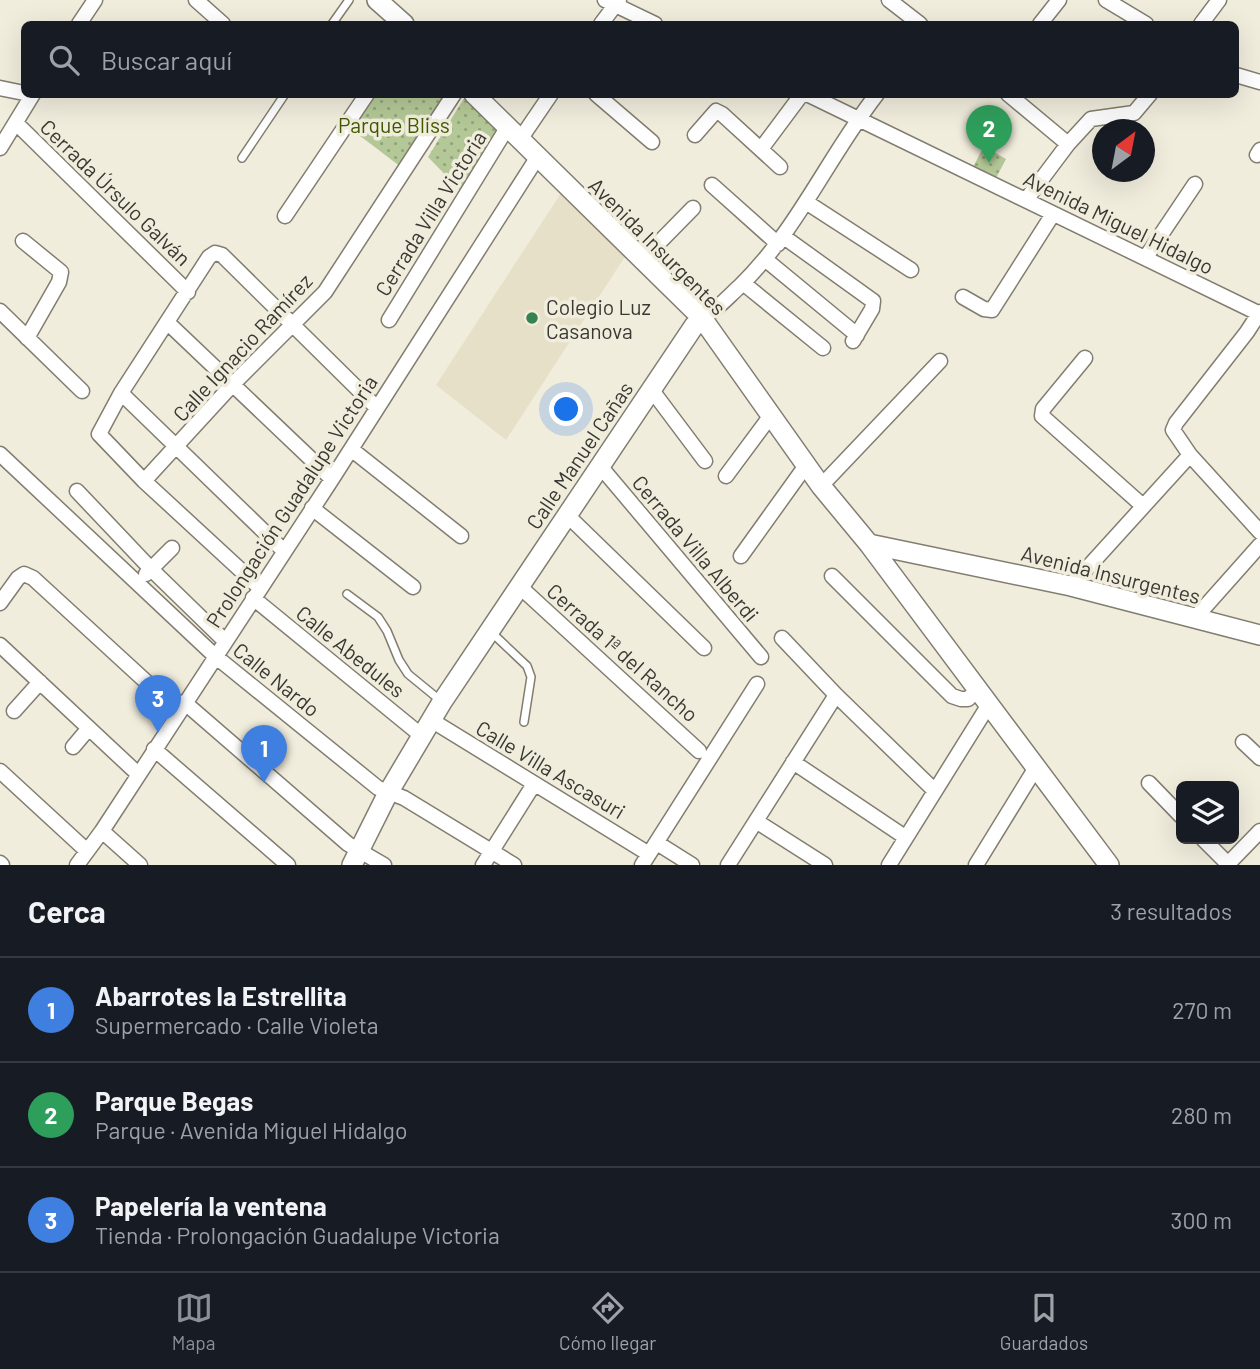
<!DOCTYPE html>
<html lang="es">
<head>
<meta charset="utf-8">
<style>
	body { margin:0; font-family:Barlow,sans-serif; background:#242831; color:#f1f3f6 }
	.controls { position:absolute; right:21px; bottom:21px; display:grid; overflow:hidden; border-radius:10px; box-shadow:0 7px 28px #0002 }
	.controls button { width:63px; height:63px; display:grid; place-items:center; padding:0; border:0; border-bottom:2px solid #363941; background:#171b24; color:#f1f3f6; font:35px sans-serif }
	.compass { position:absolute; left:1092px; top:119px; width:63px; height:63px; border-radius:50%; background:#171b24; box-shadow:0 7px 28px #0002; rotate:32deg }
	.you { position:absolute; left:567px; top:410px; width:24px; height:24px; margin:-18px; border:5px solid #fff; border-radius:50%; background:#1a73e8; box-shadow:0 0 0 10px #1a73e833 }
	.badge { display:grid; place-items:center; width:46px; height:46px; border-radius:50%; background:#8c9099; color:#fff; font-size:23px; font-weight:700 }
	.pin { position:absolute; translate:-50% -58px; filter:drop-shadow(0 2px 4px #0008) }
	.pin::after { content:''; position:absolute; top:37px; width:24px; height:21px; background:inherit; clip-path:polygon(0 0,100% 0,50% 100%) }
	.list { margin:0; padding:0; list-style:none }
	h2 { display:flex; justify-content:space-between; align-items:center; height:91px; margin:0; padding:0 28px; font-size:30px }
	h2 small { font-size:23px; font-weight:400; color:#9ea1a6 }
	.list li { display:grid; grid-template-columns:46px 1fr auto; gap:21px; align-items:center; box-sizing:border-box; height:105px; padding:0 28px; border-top:2px solid #363941 }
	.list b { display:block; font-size:26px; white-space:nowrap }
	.list p { margin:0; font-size:23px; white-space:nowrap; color:#9ea1a6 }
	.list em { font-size:23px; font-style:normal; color:#9ea1a6 }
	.icon { flex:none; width:38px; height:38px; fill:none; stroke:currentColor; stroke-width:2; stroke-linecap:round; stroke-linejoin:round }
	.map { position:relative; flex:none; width:1260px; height:865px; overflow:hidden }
	.search { position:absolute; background:#171b24; box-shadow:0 7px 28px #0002; left:21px; right:21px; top:21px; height:77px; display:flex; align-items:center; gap:18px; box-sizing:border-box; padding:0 24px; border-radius:10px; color:#9ea1a6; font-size:26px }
	.sheet { height:406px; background:#171b24 }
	nav { display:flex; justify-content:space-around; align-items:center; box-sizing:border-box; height:98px; border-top:2px solid #363941; background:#171b24; font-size:19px; color:#9ea1a6 }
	nav a { display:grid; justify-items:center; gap:4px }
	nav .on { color:#8c9099 }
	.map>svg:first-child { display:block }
	.built { fill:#e6e0c9 }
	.park { fill:url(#park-dots) }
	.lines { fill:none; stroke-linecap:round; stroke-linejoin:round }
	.lane-casing { stroke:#827d70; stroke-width:10 }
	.street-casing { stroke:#827d70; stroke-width:17 }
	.secondary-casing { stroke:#827d70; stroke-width:22 }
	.lane { stroke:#fff; stroke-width:7 }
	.street { stroke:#fff; stroke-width:14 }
	.secondary { stroke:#fff; stroke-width:19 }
	.poi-dot { fill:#378251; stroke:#f1eddd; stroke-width:2.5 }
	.labels { text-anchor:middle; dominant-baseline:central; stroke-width:7; stroke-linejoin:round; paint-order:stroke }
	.park-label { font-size:21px; fill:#405900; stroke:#f1eddd }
	.street-label { font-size:21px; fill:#393832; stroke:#f1eddd }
	.poi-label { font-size:21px; fill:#393832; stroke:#f1eddd; text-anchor:start }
</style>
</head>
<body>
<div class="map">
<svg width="1260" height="865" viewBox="0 0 1260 865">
	<defs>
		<pattern id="park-dots" width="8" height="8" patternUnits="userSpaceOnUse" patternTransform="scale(1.75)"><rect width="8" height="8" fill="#b3c896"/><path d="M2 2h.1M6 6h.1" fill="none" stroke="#93a37b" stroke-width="1.8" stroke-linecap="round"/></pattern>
	</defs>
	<rect width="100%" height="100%" fill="#f1eddd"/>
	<path class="built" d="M563,190L628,252L506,440L436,385Z"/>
	<path class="park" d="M374,95H450L401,167L351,129Z
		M466,95L506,132L465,195L428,157Z
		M984,146L1006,159L996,178L973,167Z"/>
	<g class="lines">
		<g class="lane-casing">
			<path id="lane" d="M332,24L349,0
				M242,158L285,94
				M347,594L378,617L387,631L399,660L408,674L441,701
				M490,631L527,666L531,677L524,722"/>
		</g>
		<g class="street-casing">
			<path id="street" d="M196,0L223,24
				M605,0L655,24
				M889,0L920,24
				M1106,0L1146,24
				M79,24L95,0
				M601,24L619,0
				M1040,24L1059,0
				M1201,24L1219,0
				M1236,75L1260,82
				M0,88L24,93
				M596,94L652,142
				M807,94L1260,314
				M1008,94L1068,144
				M16,123L188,292
				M695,135L716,111L722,114L780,167
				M519,141L551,94
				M0,148L33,94
				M761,149L802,94
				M1257,155L1260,150
				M712,185L778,244
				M1026,200L1068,144L1091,119L1134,113L1150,94
				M806,202L911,270
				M285,216L367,94
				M784,237L873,301L872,309L853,341
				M23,241L61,272L59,282L27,338
				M1146,257L1195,184
				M643,259L693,208
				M766,260L857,335
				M743,283L823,348
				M963,297L984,309L992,310L1053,214
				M0,311L82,391
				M702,318C717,310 727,298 739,287C797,231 828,157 877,94
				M389,320L507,128
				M168,323L332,479
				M1085,358L1043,409L1042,416L1143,506
				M651,389L705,461
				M121,393L284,551
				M351,449L461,536
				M0,454L215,656L378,788L404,798L514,865
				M1190,455L1260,532
				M600,466L761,657
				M726,476L772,414
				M144,481L233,384L325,292L454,94
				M821,486L940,361
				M77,491L151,569L225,641
				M312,508L413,587
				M567,515L704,648
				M741,556L807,464
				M146,574L172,548
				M832,576L952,696L961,699H968L977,690
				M518,585L699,751
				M1071,586L1190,455L1173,430L1176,423L1247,332L1260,312
				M259,587L144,481L99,434L121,393L209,257L215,253L222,255L377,408
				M253,598L422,736
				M0,603L18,578L24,574L33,578L178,711
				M1195,618L1260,545
				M782,638L836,695L935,791
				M0,645L138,774
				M184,702L348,844L384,865
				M14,711L40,682
				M431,720L649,854
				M1243,742L1260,758
				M73,747L89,728
				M154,749L288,865
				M793,762L905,837
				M0,771L87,851
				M1149,783L1181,816
				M756,821L825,865
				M102,831L140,865
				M1203,839L1228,864
				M657,843L692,865
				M0,863L2,865
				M77,865L102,831L332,479L537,158
				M483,865L534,784
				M642,865L757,684
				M728,865L836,695
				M889,865L988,706
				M976,865L1035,769
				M1227,865L1260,831"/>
		</g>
		<g class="secondary-casing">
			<path id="secondary" d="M377,0L404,24
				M474,94L702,318L821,486L869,544L1109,865
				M869,544L1071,586L1260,635
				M352,865L388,793L442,702L694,326L702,318"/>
		</g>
		<use href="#lane" class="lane"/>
		<use href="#street" class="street"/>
		<use href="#secondary" class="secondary"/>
	</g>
	<circle class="poi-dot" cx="532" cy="318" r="7"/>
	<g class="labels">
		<g class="park-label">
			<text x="394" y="124">Parque Bliss</text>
		</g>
		<g class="street-label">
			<text transform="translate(116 192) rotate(44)">Cerrada Úrsulo Galván</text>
			<text transform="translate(430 213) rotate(-58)">Cerrada Villa Victoria</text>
			<text transform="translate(1119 222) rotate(26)">Avenida Miguel Hidalgo</text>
			<text transform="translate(658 246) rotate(45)">Avenida Insurgentes</text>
			<text transform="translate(242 347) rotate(-47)">Calle Ignacio Ramírez</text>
			<text transform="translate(579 455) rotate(-56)">Calle Manuel Cañas</text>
			<text transform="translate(291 501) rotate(-57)">Prolongación Guadalupe Victoria</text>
			<text transform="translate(696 548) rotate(50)">Cerrada Villa Alberdi</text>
			<text transform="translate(1111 574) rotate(14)">Avenida Insurgentes</text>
			<text transform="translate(351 651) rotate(39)">Calle Abedules</text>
			<text transform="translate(623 652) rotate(42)">Cerrada 1ª del Rancho</text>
			<text transform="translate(277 679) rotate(39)">Calle Nardo</text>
			<text transform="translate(551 769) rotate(31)">Calle Villa Ascasuri</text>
		</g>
		<g class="poi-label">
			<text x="546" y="306">Colegio Luz<tspan x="546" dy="24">Casanova</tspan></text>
		</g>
	</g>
</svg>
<div class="controls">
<button><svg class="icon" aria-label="layers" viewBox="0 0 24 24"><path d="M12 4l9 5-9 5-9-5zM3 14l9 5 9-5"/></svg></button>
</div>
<svg class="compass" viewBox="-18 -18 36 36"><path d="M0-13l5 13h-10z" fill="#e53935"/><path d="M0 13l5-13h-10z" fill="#9ea1a6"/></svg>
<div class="you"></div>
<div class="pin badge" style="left:264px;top:783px;background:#3f7fe0">1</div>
<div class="pin badge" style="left:989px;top:163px;background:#2e9e5b">2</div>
<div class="pin badge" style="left:158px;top:733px;background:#3f7fe0">3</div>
<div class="search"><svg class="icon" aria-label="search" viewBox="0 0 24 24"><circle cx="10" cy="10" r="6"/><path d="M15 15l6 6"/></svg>Buscar aquí</div>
</div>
<section class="sheet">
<h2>Cerca<small>3 resultados</small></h2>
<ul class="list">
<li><span class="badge" style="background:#3f7fe0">1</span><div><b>Abarrotes la Estrellita</b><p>Supermercado · Calle Violeta</p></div><em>270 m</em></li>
<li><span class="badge" style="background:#2e9e5b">2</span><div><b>Parque Begas</b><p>Parque · Avenida Miguel Hidalgo</p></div><em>280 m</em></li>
<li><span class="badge" style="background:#3f7fe0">3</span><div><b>Papelería la ventena</b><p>Tienda · Prolongación Guadalupe Victoria</p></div><em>300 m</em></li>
</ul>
</section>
<nav>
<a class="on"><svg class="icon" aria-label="map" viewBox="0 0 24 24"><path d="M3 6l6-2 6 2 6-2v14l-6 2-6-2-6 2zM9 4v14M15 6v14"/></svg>Mapa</a>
<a><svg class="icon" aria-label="directions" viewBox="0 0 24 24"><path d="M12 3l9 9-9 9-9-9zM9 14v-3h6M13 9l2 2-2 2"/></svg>Cómo llegar</a>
<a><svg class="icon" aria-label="saved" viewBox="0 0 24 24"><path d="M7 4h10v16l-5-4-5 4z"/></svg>Guardados</a>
</nav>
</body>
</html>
